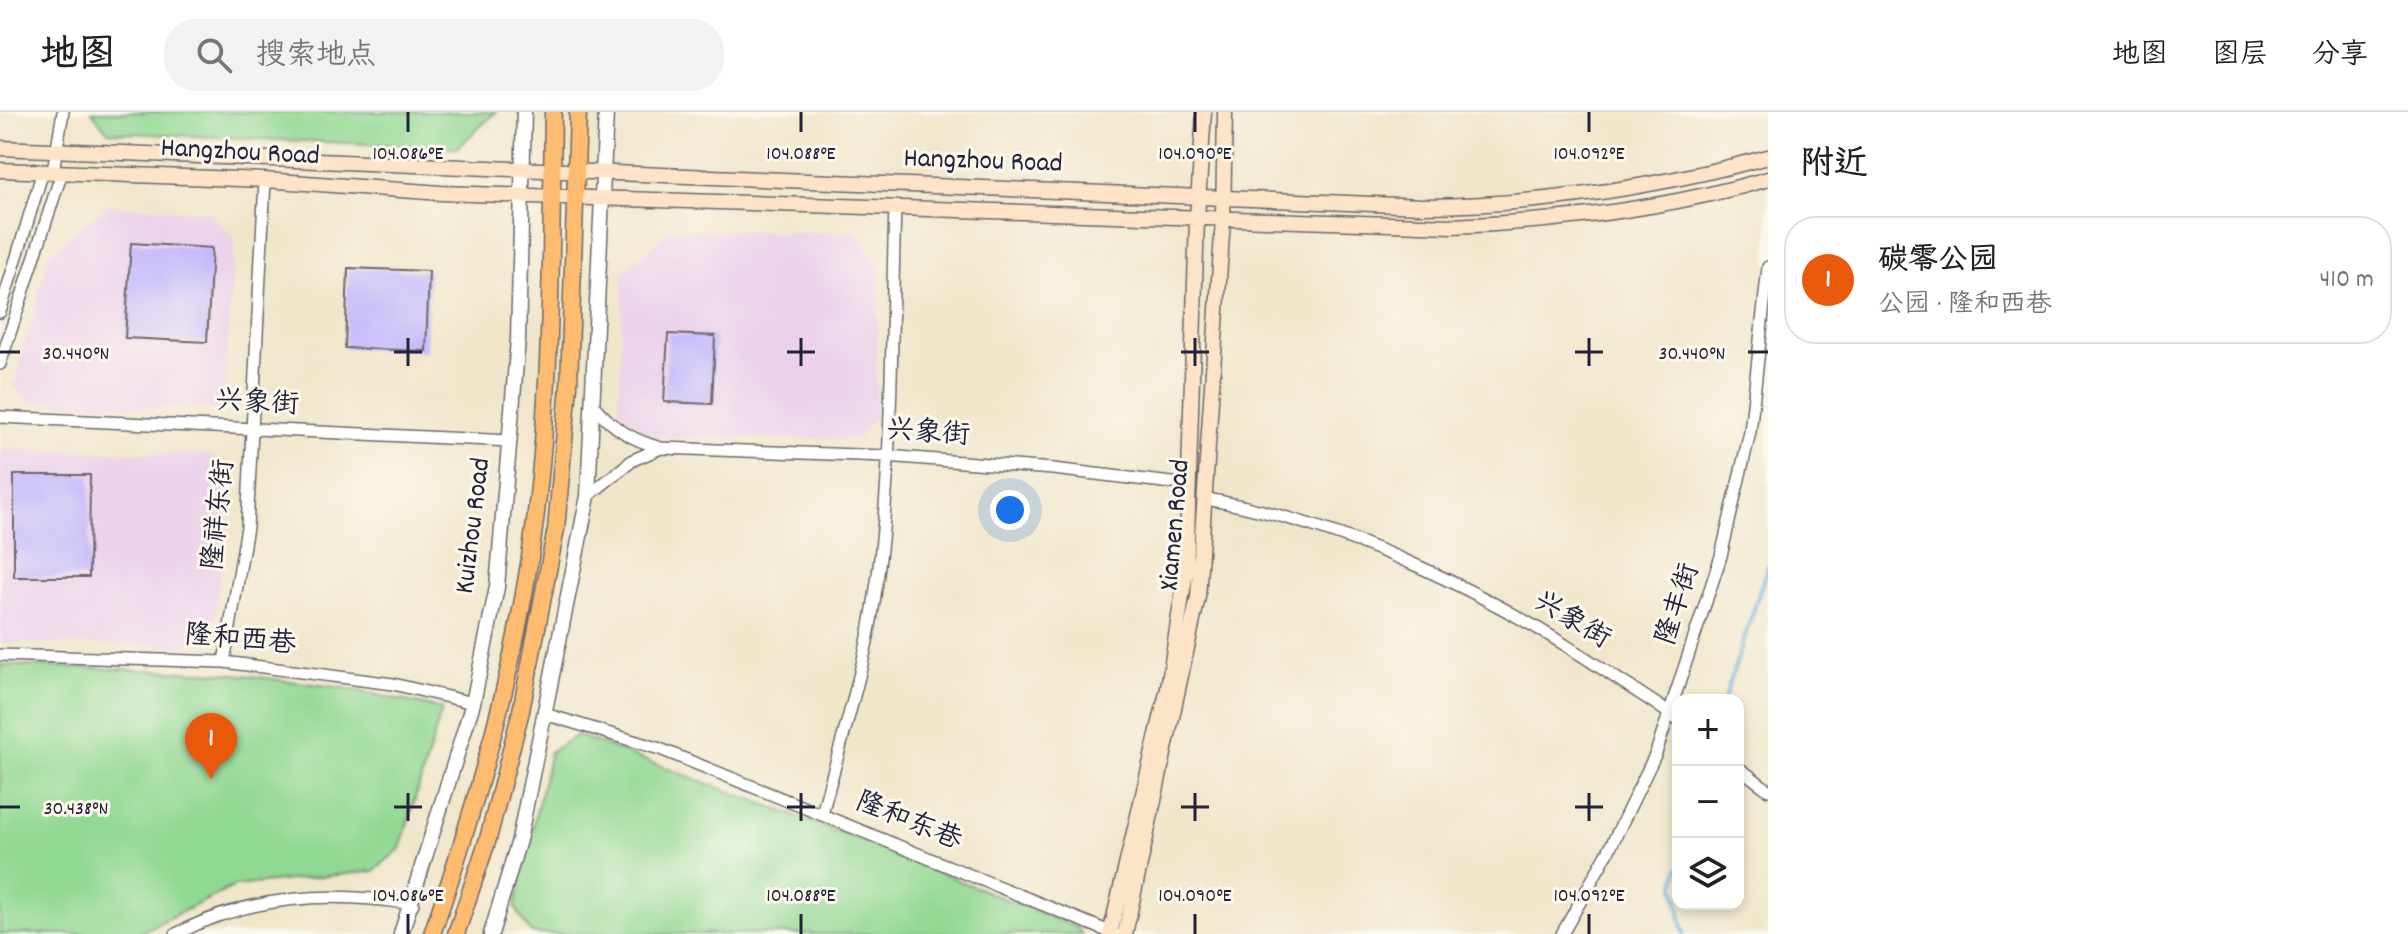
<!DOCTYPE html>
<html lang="zh">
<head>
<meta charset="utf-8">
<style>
	body { margin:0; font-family:Dekko,"LXGW WenKai TC",sans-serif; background:#f2f2f2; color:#222 }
	.controls { position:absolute; right:24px; bottom:24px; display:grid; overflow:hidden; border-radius:16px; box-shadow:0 4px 12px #0003 }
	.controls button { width:72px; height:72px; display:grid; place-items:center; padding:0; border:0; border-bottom:2px solid #e0e0e0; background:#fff; color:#222; font:40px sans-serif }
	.you { position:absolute; left:1010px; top:398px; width:28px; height:28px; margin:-20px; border:6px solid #fff; border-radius:50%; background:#1a73e8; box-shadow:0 0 0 12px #1a73e833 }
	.badge { display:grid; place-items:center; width:52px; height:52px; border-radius:50%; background:#ea580c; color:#fff; font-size:26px; font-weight:700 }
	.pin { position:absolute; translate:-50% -66px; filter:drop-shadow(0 2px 4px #0008) }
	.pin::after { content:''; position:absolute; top:42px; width:28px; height:24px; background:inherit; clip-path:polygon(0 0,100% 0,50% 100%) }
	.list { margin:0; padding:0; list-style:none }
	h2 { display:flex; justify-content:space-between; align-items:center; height:104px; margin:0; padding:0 32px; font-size:34px }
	h2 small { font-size:26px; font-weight:400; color:#767676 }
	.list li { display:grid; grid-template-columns:52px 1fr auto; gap:24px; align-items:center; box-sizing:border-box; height:128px; margin:0 16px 16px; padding:0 16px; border:2px solid #e0e0e0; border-radius:32px }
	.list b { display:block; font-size:30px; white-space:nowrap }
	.list p { margin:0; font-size:26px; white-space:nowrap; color:#767676 }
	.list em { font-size:26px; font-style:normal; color:#767676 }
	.icon { flex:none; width:44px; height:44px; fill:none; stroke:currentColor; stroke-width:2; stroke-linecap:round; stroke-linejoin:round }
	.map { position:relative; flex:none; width:1768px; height:822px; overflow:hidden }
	header { display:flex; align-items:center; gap:48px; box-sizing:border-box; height:112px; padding:0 40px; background:#fff; border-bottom:2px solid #e0e0e0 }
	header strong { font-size:38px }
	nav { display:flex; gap:44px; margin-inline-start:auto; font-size:28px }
	.search { width:560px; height:72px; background:#f2f2f2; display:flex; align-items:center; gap:20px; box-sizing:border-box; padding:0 28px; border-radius:32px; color:#767676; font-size:30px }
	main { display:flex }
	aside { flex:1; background:#fff }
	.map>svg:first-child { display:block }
	.built { fill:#ecd1ea }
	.green { fill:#91d892; stroke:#5a7d66; stroke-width:2 }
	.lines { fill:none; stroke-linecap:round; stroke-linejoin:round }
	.stream { stroke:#66addc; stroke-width:4 }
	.building { fill:#c3b7fc }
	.minor-casing { stroke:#6a676d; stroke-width:14 }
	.tertiary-casing { stroke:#6a676d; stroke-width:17 }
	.secondary-casing { stroke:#6a676d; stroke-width:17 }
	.primary-casing { stroke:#6a676d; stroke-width:19 }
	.minor { stroke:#fff; stroke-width:11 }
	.tertiary { stroke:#fff; stroke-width:14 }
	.secondary { stroke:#fee4c6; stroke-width:14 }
	.primary { stroke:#fdbc70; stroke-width:16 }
	.ticks { fill:none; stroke:#22223b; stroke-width:3 }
	.labels { text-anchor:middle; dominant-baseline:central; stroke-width:6; stroke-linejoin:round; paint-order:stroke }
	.street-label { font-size:28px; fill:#22223b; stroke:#fbf7ec }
	.ticks-label { font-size:20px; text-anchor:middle; fill:#22223b; stroke:#fbf7ec; stroke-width:6; stroke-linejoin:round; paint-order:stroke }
</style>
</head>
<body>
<header>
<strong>地图</strong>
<div class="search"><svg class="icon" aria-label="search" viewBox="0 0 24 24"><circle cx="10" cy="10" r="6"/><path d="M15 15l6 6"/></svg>搜索地点</div>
<nav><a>地图</a><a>图层</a><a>分享</a></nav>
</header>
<main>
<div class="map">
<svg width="1768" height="822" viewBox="0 0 1768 822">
	<rect width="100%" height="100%" fill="#fbf7ec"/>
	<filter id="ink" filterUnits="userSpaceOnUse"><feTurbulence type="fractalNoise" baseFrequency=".0125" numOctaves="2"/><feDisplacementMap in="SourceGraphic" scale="16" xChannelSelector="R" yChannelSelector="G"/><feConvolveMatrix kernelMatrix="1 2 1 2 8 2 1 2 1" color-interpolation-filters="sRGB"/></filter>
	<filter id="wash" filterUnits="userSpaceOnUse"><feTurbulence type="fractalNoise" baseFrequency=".006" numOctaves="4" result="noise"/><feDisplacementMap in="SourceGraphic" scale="32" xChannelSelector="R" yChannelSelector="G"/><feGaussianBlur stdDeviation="1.8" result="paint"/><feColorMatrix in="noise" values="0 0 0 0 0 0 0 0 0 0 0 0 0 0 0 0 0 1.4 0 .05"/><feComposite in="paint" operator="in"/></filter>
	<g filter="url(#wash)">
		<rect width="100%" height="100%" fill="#f0e6ca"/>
		<path class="built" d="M109,93L208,100L235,127L222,298L28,290L14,274L49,141Z
			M670,118L857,121L879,154L876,303L857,327L648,325L619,297L623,160Z
			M0,337L213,343L232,371L214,512L187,534L0,531Z"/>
		<path class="green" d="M92,0H496L457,36L108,20Z
			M0,553L227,561L344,576L442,597L400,737L374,759L235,774L136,822H0Z
			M577,623L844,722L1077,816L1082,822H536L530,820L515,795L550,640Z"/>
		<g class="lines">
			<path class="stream" d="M1724,588L1768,454
				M1678,756L1675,773L1684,822"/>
		</g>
		<g id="blocks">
			<path class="building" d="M131,131L212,136L207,230L125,226Z
				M348,156L429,159L426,239L345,236Z
				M668,222L715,224L712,292L664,290Z
				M14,363H90L89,465H14Z"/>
		</g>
	</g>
	<g filter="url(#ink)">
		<use href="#blocks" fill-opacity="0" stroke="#6a676d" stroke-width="2"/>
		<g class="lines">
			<g class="minor-casing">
				<path id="minor" d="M53,59L63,0
					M0,200L43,59
					M0,252L62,60
					M0,305L511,329
					M661,336L886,344L1053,357L1189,373
					M588,384L633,348L661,336C632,328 614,317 594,294
					M1207,387C1351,413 1492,482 1613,564C1634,578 1658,592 1678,608
					M0,543L224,550L393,572L473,591
					M224,550L247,415L265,68
					M545,602L660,637L1115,822
					M1738,655L1768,678
					M822,702C837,643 856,585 868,525C895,385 890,238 895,96
					M176,822C252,783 330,779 413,792
					M1562,822L1609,738L1656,641L1721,444L1750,320L1768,155"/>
			</g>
			<g class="tertiary-casing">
				<path id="tertiary" d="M401,822L473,591L497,475L518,227L524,0
					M491,822L519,728L588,384L606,0"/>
			</g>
			<g class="secondary-casing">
				<path id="secondary" d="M0,36L1423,94C1540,93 1654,76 1768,45
					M0,58L265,68L441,81L1452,114C1559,110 1665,97 1768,67
					M1110,822L1168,576L1186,458L1197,106L1204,0
					M1125,822L1198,485L1223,107L1225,0"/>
			</g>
			<g class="primary-casing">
				<path id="primary" d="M432,822C477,691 516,555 534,417C552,279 551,139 553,0
					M456,822L488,727L521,599L556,417L569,274L578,0"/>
			</g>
			<use href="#minor" class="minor"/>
			<use href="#tertiary" class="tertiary"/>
			<use href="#secondary" class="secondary"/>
			<use href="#primary" class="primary"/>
		</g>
	</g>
	<path class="ticks" d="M408,0V20M801,0V20M1195,0V20M1589,0V20M408,226V254M801,226V254M1195,226V254M1589,226V254M0,240H20M394,240H422M787,240H815M1181,240H1209M1575,240H1603M1748,240H1768M408,681V709M801,681V709M1195,681V709M1589,681V709M0,695H20M394,695H422M787,695H815M1181,695H1209M1575,695H1603M408,802V822M801,802V822M1195,802V822M1589,802V822"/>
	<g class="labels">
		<g class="street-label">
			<text transform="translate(240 42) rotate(3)">Hangzhou Road</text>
			<text transform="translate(983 51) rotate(2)">Hangzhou Road</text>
			<text transform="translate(257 293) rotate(3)">兴象街</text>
			<text transform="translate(928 323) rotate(4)">兴象街</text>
			<text transform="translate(221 403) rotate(-84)">隆祥东街</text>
			<text transform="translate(1177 413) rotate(-85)">Xiamen Road</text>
			<text transform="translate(475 414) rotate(-83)">Kuizhou Road</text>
			<text transform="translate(1680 493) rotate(-72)">隆丰街</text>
			<text transform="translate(1571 510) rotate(31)">兴象街</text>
			<text transform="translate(240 530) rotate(5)">隆和西巷</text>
			<text transform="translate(908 711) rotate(22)">隆和东巷</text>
		</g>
	</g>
	<g class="ticks-label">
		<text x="408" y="47">104.086°E</text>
		<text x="801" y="47">104.088°E</text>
		<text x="1195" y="47">104.090°E</text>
		<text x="1589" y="47">104.092°E</text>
		<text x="76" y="247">30.440°N</text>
		<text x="1692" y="247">30.440°N</text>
		<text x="76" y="702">30.438°N</text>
		<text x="408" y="789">104.086°E</text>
		<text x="801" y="789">104.088°E</text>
		<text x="1195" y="789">104.090°E</text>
		<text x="1589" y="789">104.092°E</text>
	</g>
</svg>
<div class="controls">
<button>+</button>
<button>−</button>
<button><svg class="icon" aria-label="layers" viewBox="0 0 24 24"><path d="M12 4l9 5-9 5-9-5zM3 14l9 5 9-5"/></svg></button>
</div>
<div class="you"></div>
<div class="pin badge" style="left:211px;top:667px">1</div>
</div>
<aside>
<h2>附近<small></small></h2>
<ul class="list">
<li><span class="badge">1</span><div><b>碳零公园</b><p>公园 · 隆和西巷</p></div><em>410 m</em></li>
</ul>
</aside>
</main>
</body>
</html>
